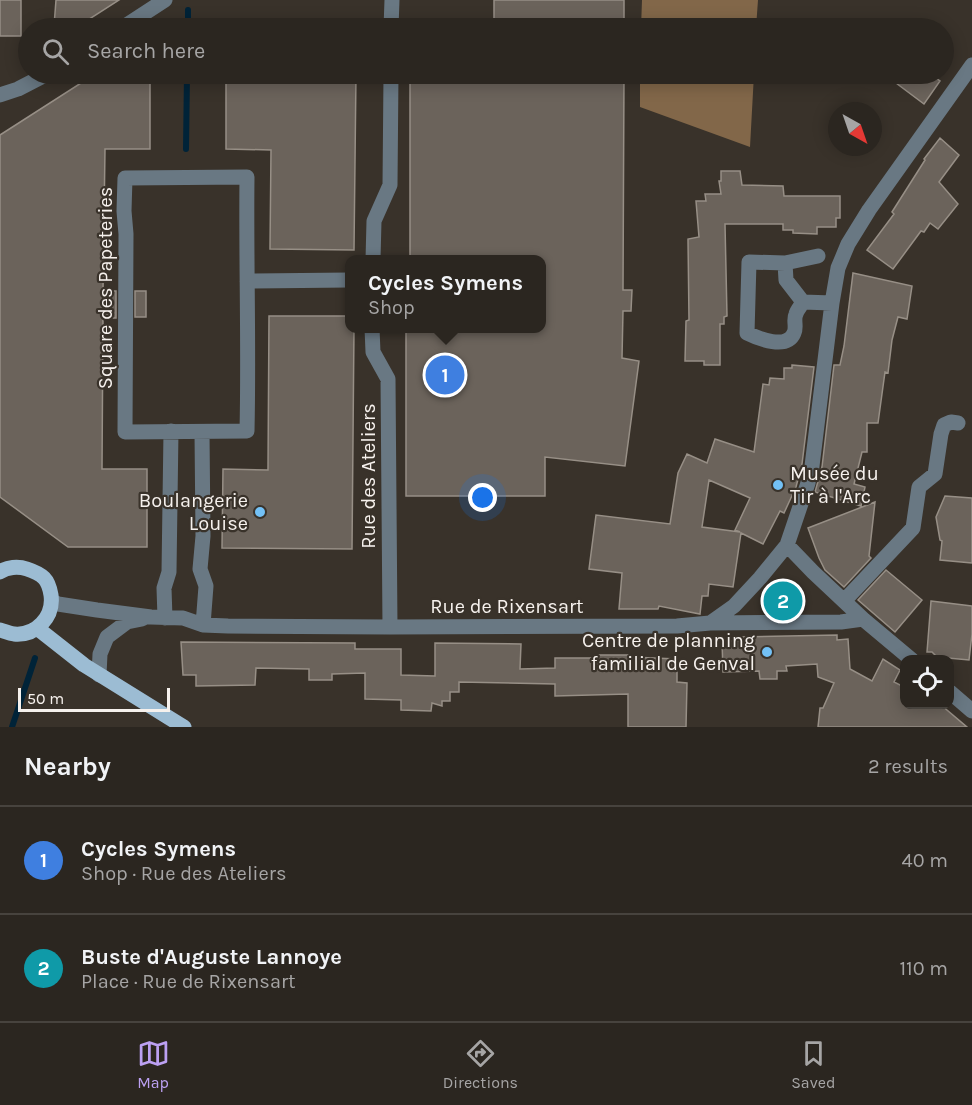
<!DOCTYPE html>
<html lang="en">
<head>
<meta charset="utf-8">
<style>
	body { margin:0; font-family:Karla,sans-serif; background:#37322d; color:#f1f3f6 }
	.controls { position:absolute; right:18px; bottom:18px; display:grid; overflow:hidden; border-radius:12px; box-shadow:0 3px 15px #0003 }
	.controls button { width:54px; height:54px; display:grid; place-items:center; padding:0; border:0; border-bottom:2px solid #47433e; background:#2b2620; color:#f1f3f6; font:30px sans-serif }
	.compass { position:absolute; left:828px; top:102px; width:54px; height:54px; border-radius:50%; background:#2b2620; box-shadow:0 3px 15px #0003; rotate:140deg }
	.scale { position:absolute; left:18px; bottom:15px; width:152px; box-sizing:border-box; padding-left:6px; border:3px solid #f6f1ed; border-top:0; font-size:16px; line-height:21px; white-space:nowrap; color:#f6f1ed; -webkit-text-stroke:4px #39322a; paint-order:stroke }
	.you { position:absolute; left:483px; top:498px; width:21px; height:21px; margin:-15px; border:4px solid #fff; border-radius:50%; background:#1a73e8; box-shadow:0 0 0 9px #1a73e833 }
	.badge { display:grid; place-items:center; width:39px; height:39px; border-radius:50%; background:#bca0f2; color:#fff; font-size:20px; font-weight:700 }
	.pin { position:absolute; translate:-50% -50%; border:3px solid #fff; box-shadow:0 2px 6px #0006 }
	.popup { position:absolute; left:345px; top:255px; width:201px; height:78px; box-sizing:border-box; display:grid; place-content:center; border-radius:12px; background:#2b2620; filter:drop-shadow(0 2px 4px #0005); font-size:20px; white-space:nowrap; color:#a6a5a5 }
	.popup b { font-size:22px; color:#f1f3f6 }
	.popup::after { content:''; position:absolute; left:50%; top:100%; margin-left:-12px; border:12px solid transparent; border-top-color:#2b2620 }
	.list { margin:0; padding:0; list-style:none }
	h2 { display:flex; justify-content:space-between; align-items:center; height:78px; margin:0; padding:0 24px; font-size:26px }
	h2 small { font-size:20px; font-weight:400; color:#a6a5a5 }
	.list li { display:grid; grid-template-columns:39px 1fr auto; gap:18px; align-items:center; box-sizing:border-box; height:108px; padding:0 24px; border-top:2px solid #47433e }
	.list b { display:block; font-size:22px; white-space:nowrap }
	.list p { margin:0; font-size:20px; white-space:nowrap; color:#a6a5a5 }
	.list em { font-size:20px; font-style:normal; color:#a6a5a5 }
	.icon { flex:none; width:33px; height:33px; fill:none; stroke:currentColor; stroke-width:2; stroke-linecap:round; stroke-linejoin:round }
	.map { position:relative; flex:none; width:972px; height:727px; overflow:hidden }
	.search { position:absolute; background:#2b2620; box-shadow:0 3px 15px #0003; left:18px; right:18px; top:18px; height:66px; display:flex; align-items:center; gap:15px; box-sizing:border-box; padding:0 21px; border-radius:33px; color:#a6a5a5; font-size:22px }
	.sheet { height:294px; background:#2b2620 }
	nav { display:flex; justify-content:space-around; align-items:center; box-sizing:border-box; height:84px; border-top:2px solid #47433e; background:#2b2620; font-size:16px; color:#a6a5a5 }
	nav a { display:grid; justify-items:center; gap:3px }
	nav .on { color:#bca0f2 }
	.map>svg:first-child { display:block }
	.forest { fill:#826749 }
	.lines { fill:none; stroke-linecap:round; stroke-linejoin:round }
	.stream { stroke:#002338; stroke-width:6 }
	.building { fill:#6b635b; stroke:#978f86; stroke-width:1.5; fill-rule:evenodd }
	.minor { stroke:#697883; stroke-width:15 }
	.major { stroke:#9cbcd3; stroke-width:15 }
	.poi-dot { fill:#73c1f6; stroke:#39322a; stroke-width:2 }
	.labels { text-anchor:middle; dominant-baseline:central; stroke-width:4.5; stroke-linejoin:round; paint-order:stroke }
	.street-label { font-size:20px; fill:#f6f1ed; stroke:#39322a }
	.poi-label { font-size:20px; fill:#f6f1ed; stroke:#39322a; text-anchor:end }
</style>
</head>
<body>
<div class="map">
<svg width="972" height="727" viewBox="0 0 972 727">
	<rect width="100%" height="100%" fill="#39322a"/>
	<path class="forest" d="M642,0H758L756,28H641Z
		M640,74H754L750,147L640,107Z"/>
	<g class="lines">
		<path class="stream" d="M188,28V10
			M186,149L187,74
			M12,727L35,658"/>
	</g>
	<path class="building" d="M0,0H21V36H0Z
		M56,0H119L77,27L54,26Z
		M494,0H624V28H494Z
		M95,74H150V149H105L103,291H116V318H103L102,469H147V547H68L0,497V135Z
		M226,74H356L354,250L270,249L271,150L226,149Z
		M410,74H624L623,290H632L631,311H623L622,358L639,361L625,466L545,457V496H406V328H541V260H410Z
		M884,74H930L940,81L924,104Z
		M940,138L959,155L939,182L958,204L938,229L930,223L924,232L921,231L893,269L867,250L894,214L892,212L925,160L924,159Z
		M721,171H740L742,185L783,186L784,196H840V218H836V227H817V234L793,233V230H783V224H725L727,316L724,317V324H720V365H704V361H685L686,321L689,320L688,239L699,237L696,201H706L705,194H721L719,181H721Z
		M853,273L912,286L907,319L898,317L892,340L888,373L885,372L878,423H867V452H862L854,484L865,487L861,506L815,492L822,467L834,365H840L844,346Z
		M135,291H146V317H135Z
		M269,316H349V328H354L352,549L222,548L223,469L268,470Z
		M792,365L814,367L802,464L796,487L784,513L780,511L763,544L741,533L733,587L709,584L708,596H702L700,614L659,606L658,609H619L622,573L589,569L596,515L670,524L678,473L687,454L707,463L715,439L754,452L763,384L769,385L770,378L784,379V368H792ZM709,480L750,498L735,530L740,532L702,527Z
		M945,496L972,498V563L940,560L942,541L940,540L936,517Z
		M875,502L869,556L871,558L844,587L825,570L819,558L808,528Z
		M886,570L922,600L895,632L858,600Z
		M931,601L972,606V634L969,660L937,657L932,652H927Z
		M837,635V640L848,639L850,669L872,681L883,659L900,670L894,682L904,687V705H941L967,727H818L820,708H823L834,683L818,677L817,664L786,666L787,671H777V679H760L759,671L723,672L722,641H740V637Z
		M181,642L355,643V649H401V675L435,676V643L521,644L520,669L555,668V658H596V655H630V657L677,659V682L687,683L686,727H628V694L555,696V684L459,682V692H450V701H442V706L432,703L431,711L401,710V700L365,699V673L332,674V680H309V669L256,668L255,685L196,686V675H183Z"/>
	<g class="lines">
		<path class="minor" d="M122,28L165,0
			M391,28L392,0
			M0,95L18,89L47,74
			M247,177C246,262 249,346 247,431L125,432L126,234L124,211L125,178Z
			M818,256L785,263L749,262L747,333C759,339 787,350 794,333C797,327 793,320 796,314C797,310 801,306 803,302L832,303
			M373,260L374,221L390,185L391,74
			M785,263L786,280L803,302
			M247,281L349,280
			M372,328L373,352L388,379L390,627
			M202,432L203,536L200,569L206,586L203,625
			M787,545L813,572L863,619
			M52,601L58,604L97,610L151,617L183,618L203,625L228,626L390,627L677,626L710,623L841,622L863,619L912,660
			M844,601L913,528L919,487L935,474L941,434L944,425L951,422L958,423
			M165,618L164,588L169,572L171,431
			M710,623L734,606L760,578L787,545L808,483L812,466L832,303L838,268L848,244L869,210L972,65
			M99,675L100,654L107,637L127,622L142,619
			M950,692L972,711"/>
		<path class="major" d="M0,572C7,567 18,566 27,569C33,571 39,573 44,578C48,582 50,589 51,595C54,617 36,636 14,634C9,633 4,631 0,630
			M37,628L84,665L184,727"/>
	</g>
	<g class="poi-dot">
		<circle cx="778" cy="485" r="6"/>
		<circle cx="260" cy="512" r="6"/>
		<circle cx="767" cy="652" r="6"/>
	</g>
	<g class="labels">
		<g class="street-label">
			<text transform="translate(105 288) rotate(-90)">Square des Papeteries</text>
			<text transform="translate(368 476) rotate(-90)">Rue des Ateliers</text>
			<text x="507" y="606">Rue de Rixensart</text>
		</g>
		<g class="poi-label">
			<text x="790" y="473" text-anchor="start">Musée du<tspan x="790" dy="23">Tir à l'Arc</tspan></text>
			<text x="248" y="500">Boulangerie<tspan x="248" dy="23">Louise</tspan></text>
			<text x="755" y="640">Centre de planning<tspan x="755" dy="23">familial de Genval</tspan></text>
		</g>
	</g>
</svg>
<div class="controls">
<button><svg class="icon" aria-label="locate" viewBox="0 0 24 24"><circle cx="12" cy="12" r="6"/><path d="M12 2v4M12 18v4M2 12h4M18 12h4"/></svg></button>
</div>
<svg class="compass" viewBox="-18 -18 36 36"><path d="M0-13l5 13h-10z" fill="#e53935"/><path d="M0 13l5-13h-10z" fill="#a6a5a5"/></svg>
<div class="scale">50 m</div>
<div class="you"></div>
<div class="pin badge" style="left:445px;top:375px;background:#3f7fe0">1</div>
<div class="popup"><b>Cycles Symens</b>Shop</div>
<div class="pin badge" style="left:783px;top:601px;background:#0f9aa8">2</div>
<div class="search"><svg class="icon" aria-label="search" viewBox="0 0 24 24"><circle cx="10" cy="10" r="6"/><path d="M15 15l6 6"/></svg>Search here</div>
</div>
<section class="sheet">
<h2>Nearby<small>2 results</small></h2>
<ul class="list">
<li><span class="badge" style="background:#3f7fe0">1</span><div><b>Cycles Symens</b><p>Shop · Rue des Ateliers</p></div><em>40 m</em></li>
<li><span class="badge" style="background:#0f9aa8">2</span><div><b>Buste d'Auguste Lannoye</b><p>Place · Rue de Rixensart</p></div><em>110 m</em></li>
</ul>
</section>
<nav>
<a class="on"><svg class="icon" aria-label="map" viewBox="0 0 24 24"><path d="M3 6l6-2 6 2 6-2v14l-6 2-6-2-6 2zM9 4v14M15 6v14"/></svg>Map</a>
<a><svg class="icon" aria-label="directions" viewBox="0 0 24 24"><path d="M12 3l9 9-9 9-9-9zM9 14v-3h6M13 9l2 2-2 2"/></svg>Directions</a>
<a><svg class="icon" aria-label="saved" viewBox="0 0 24 24"><path d="M7 4h10v16l-5-4-5 4z"/></svg>Saved</a>
</nav>
</body>
</html>
